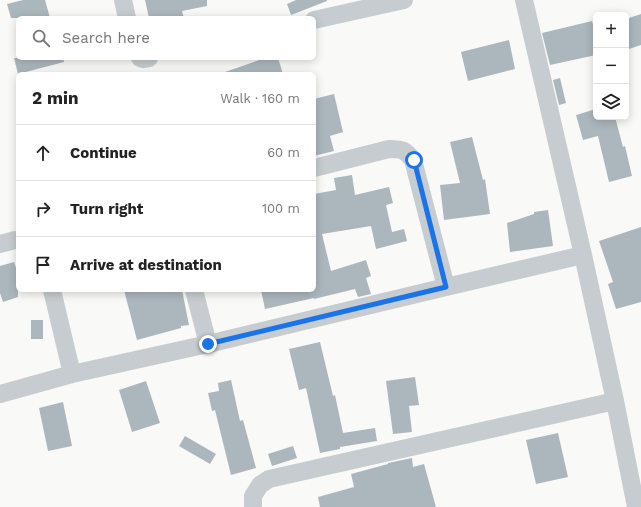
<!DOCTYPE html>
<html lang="en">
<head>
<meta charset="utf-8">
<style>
	body { margin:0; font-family:"Work Sans",sans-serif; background:#f6f6f6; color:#222 }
	.controls { position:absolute; right:12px; top:12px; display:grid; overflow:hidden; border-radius:6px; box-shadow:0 2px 10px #0003 }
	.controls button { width:36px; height:36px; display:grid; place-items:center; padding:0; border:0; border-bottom:1px solid #e0e0e0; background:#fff; color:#222; font:20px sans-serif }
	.stop { position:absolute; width:12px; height:12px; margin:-9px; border:3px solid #1a73e8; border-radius:50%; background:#fff }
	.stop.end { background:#1a73e8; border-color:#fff; box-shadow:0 1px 4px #0008 }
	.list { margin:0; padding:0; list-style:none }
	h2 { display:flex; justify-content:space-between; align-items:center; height:52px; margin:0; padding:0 16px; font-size:17px }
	h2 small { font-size:13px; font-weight:400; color:#767676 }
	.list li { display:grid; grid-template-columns:26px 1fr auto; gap:12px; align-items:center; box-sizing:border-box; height:56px; padding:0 16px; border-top:1px solid #e0e0e0 }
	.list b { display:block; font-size:15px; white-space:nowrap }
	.list em { font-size:13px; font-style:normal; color:#767676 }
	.icon { flex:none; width:22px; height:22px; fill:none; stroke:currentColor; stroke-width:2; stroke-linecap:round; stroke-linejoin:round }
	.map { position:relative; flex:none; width:641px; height:507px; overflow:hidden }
	.search { position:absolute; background:#fff; box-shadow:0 2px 10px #0003; left:16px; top:16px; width:300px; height:44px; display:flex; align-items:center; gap:10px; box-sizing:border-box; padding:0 14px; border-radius:6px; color:#767676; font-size:15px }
	.panel { position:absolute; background:#fff; box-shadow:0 2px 10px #0003; left:16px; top:72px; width:300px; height:220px; border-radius:6px }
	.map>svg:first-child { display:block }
	.building { fill:#acb7bd }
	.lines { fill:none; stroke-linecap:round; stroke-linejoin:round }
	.minor { stroke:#c6cccf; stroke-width:18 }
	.route { stroke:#1a73e8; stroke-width:5 }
</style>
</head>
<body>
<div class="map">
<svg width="641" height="507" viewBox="0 0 641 507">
	<rect width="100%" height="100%" fill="#f9f9f7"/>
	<path class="building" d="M23,0H45L50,18H11L7,4Z
		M145,0H207V6L182,11L184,18H149Z
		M296,0H327V1L291,15L287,4Z
		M641,14V45L626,50V19Z
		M592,21L596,37V55L550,65L542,33Z
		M509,40L515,69L468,81L461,52Z
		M14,58H63L64,62L18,74Z
		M265,58H278L283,74H225V72Z
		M560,78L566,103L559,105L553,80Z
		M334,94L343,132L330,136L334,151L314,156V99Z
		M596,109V117H615L623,147L625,146L632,176L609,182L598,136L583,140L576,115Z
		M472,137L483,180L485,179L490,214L444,220L440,185L460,183L450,142Z
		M352,175L355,195L389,187L393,203L386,205L392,232L404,229L407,241L376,249L371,226L322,234L331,271L366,260L371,276L366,278L371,294L358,297L355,289L314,299V298L265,309L261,290H314V194L336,190L334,178Z
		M548,210L553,246L510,252L507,223L534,214V212Z
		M641,227V302L616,309L608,284L613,282L599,241Z
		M14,262L18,274V297L3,302L0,293V266Z
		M124,290H182L189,325L181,326V328L137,340Z
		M31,320H43V339H31Z
		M320,342L333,396L335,395L343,433L375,428L377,441L340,447V449L320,453L306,388L299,390L289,349Z
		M415,377L419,405L409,406L412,432L393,434L386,381Z
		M231,380L240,421L243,420L256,468L231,475L215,410L212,411L208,393L219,391L218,383Z
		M146,381L160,423L132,432L119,390Z
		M63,402L72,446L48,451L39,408Z
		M558,433L568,477L536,484L526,440Z
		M185,436L216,454L210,464L179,446Z
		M293,446L297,458L272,466L268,454Z
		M412,458L413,467L424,464L436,507H320L318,497L354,487L351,474L388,464V463Z"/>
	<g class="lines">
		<path class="minor" d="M123,0L127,18
			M524,0L583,255L615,401L636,507
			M314,20L404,0
			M140,58L143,59L149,58
			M314,168L389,149C403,149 405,150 413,160L446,287
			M0,244L15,240H18
			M52,290L72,374
			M194,290L208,344
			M0,394L72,374L208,344L446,287L583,255
			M253,507V496L260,485L269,479L615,401"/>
	</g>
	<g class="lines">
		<path class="route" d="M208,344L446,287L414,160"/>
	</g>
</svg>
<div class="controls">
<button>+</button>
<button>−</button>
<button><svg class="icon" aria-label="layers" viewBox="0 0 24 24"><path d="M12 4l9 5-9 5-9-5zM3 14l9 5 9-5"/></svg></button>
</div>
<div class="stop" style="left:414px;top:160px"></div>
<div class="stop end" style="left:208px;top:344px"></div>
<div class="search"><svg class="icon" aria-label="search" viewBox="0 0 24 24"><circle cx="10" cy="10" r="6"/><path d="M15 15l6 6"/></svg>Search here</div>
<section class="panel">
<h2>2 min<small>Walk · 160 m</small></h2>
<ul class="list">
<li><svg class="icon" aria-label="ahead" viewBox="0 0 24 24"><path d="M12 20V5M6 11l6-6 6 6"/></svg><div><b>Continue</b></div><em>60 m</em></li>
<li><svg class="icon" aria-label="right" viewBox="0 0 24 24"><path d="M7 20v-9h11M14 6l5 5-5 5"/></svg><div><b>Turn right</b></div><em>100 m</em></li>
<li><svg class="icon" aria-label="arrive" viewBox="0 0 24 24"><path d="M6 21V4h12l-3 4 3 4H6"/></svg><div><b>Arrive at destination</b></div></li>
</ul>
</section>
</div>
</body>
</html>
